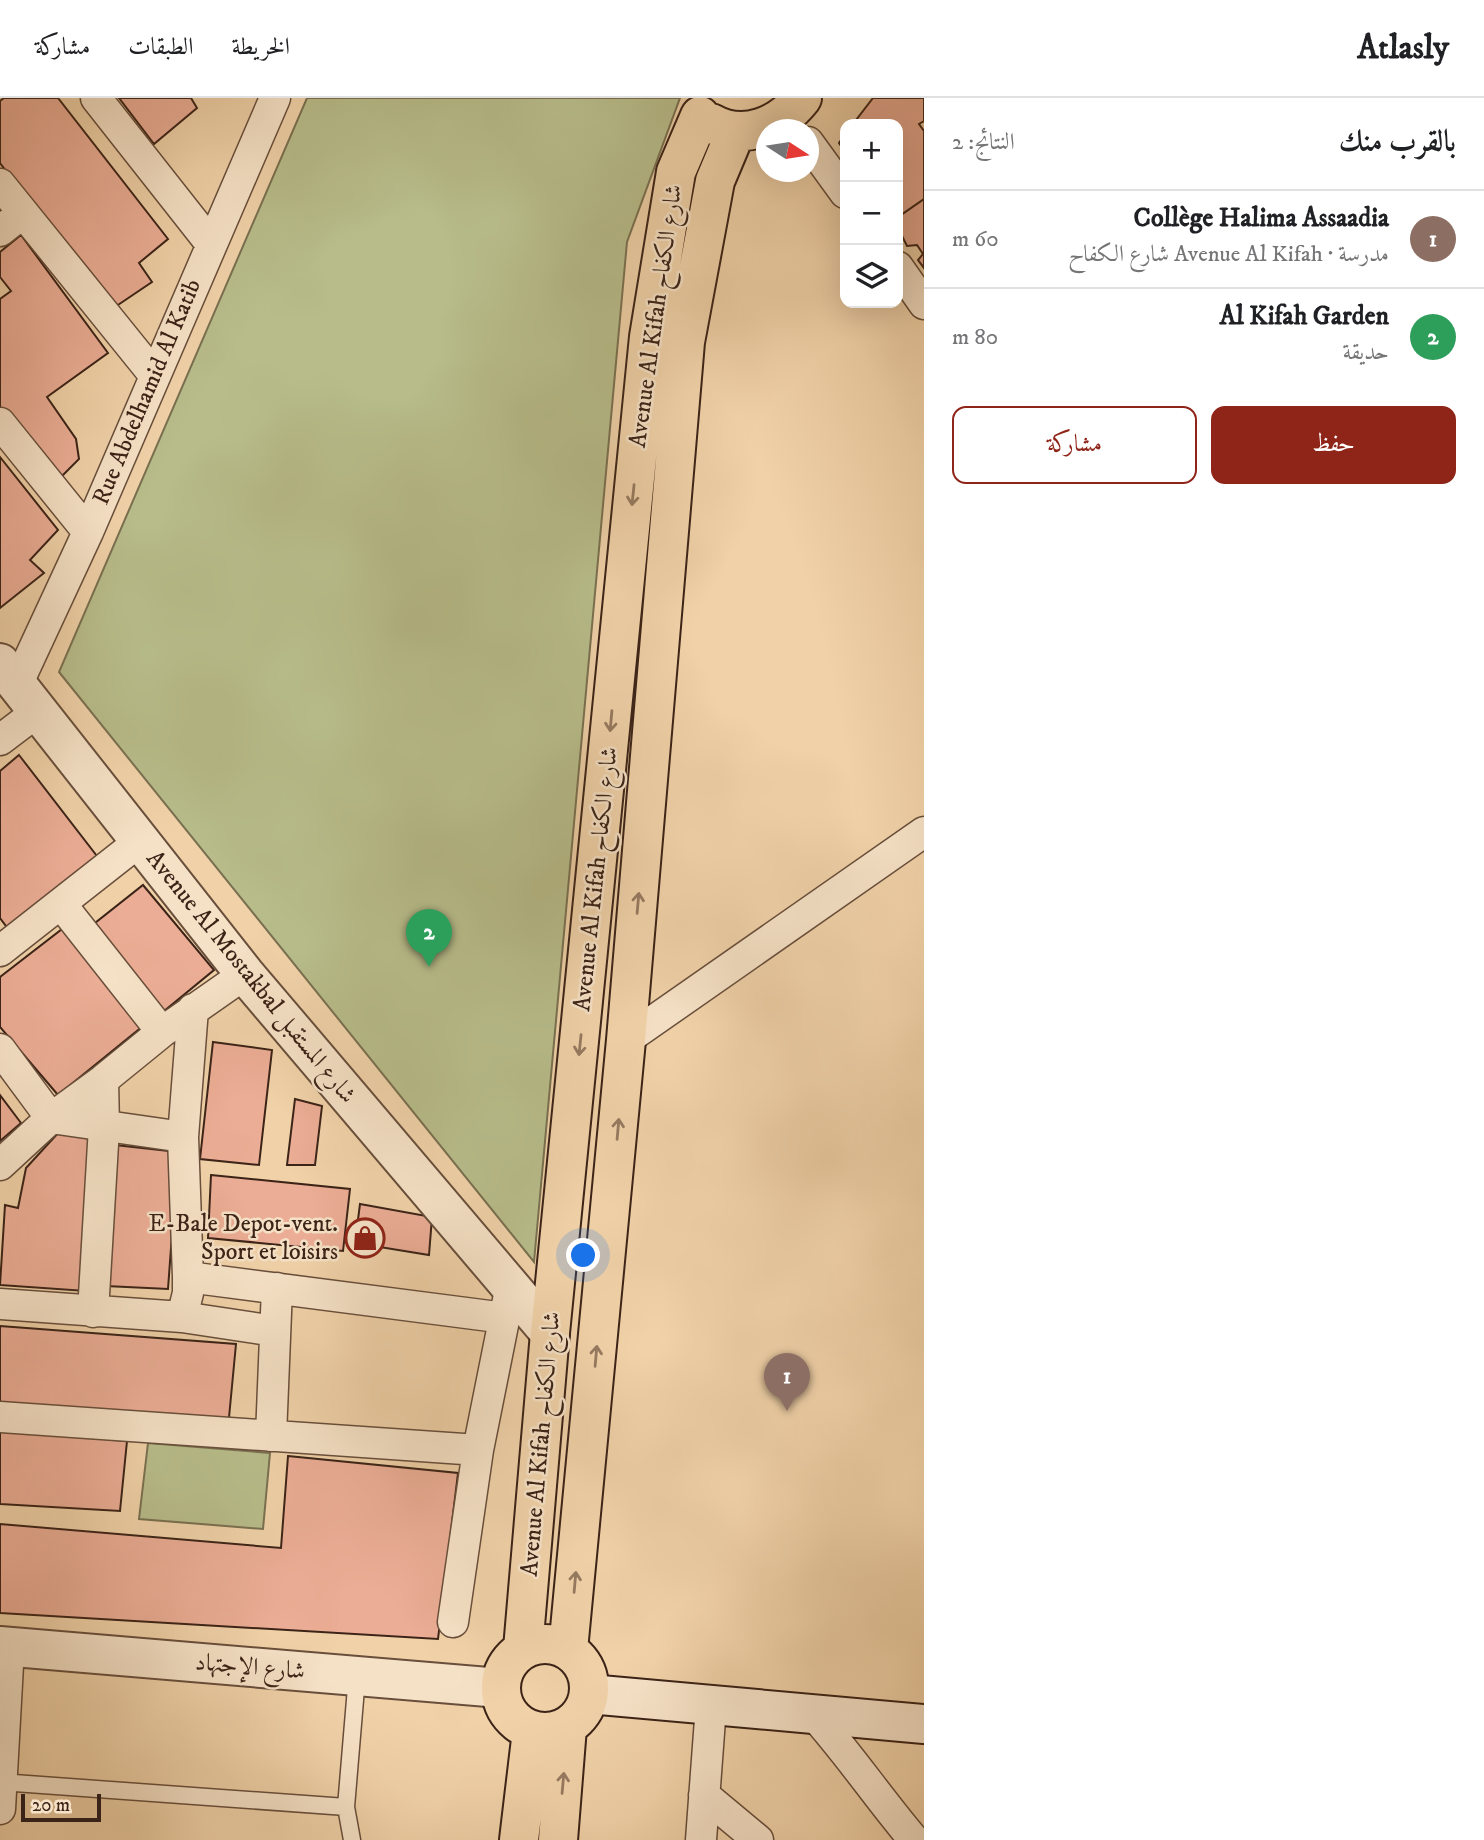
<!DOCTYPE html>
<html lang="ar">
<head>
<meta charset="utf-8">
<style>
	body { margin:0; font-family:"IM FELL DW Pica",Amiri,serif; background:#f2f2f2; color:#202124; direction:rtl }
	.controls { position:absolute; right:21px; top:21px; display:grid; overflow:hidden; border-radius:14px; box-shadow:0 7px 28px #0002 }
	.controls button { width:63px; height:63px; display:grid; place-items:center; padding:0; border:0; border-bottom:2px solid #e0e0e0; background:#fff; color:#202124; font:35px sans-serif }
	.compass { position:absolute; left:756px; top:21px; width:63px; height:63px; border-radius:50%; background:#fff; box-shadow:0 7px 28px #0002; rotate:102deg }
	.scale { position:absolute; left:21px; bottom:18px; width:80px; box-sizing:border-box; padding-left:7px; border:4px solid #3b2317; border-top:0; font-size:19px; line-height:24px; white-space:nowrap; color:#3b2317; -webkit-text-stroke:5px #f5e1c6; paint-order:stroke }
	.you { position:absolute; left:584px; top:1158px; width:24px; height:24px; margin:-18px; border:5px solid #fff; border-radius:50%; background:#1a73e8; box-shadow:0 0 0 10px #1a73e833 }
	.badge { display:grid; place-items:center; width:46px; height:46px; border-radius:50%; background:#8f2418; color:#fff; font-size:23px; font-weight:700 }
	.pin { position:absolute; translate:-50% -58px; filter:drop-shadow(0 2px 4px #0008) }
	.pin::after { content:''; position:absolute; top:37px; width:24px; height:21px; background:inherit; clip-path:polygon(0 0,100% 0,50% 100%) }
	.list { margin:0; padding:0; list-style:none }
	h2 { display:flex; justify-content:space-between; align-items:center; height:91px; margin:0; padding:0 28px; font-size:30px }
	h2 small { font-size:23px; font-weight:400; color:#757577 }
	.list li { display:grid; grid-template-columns:46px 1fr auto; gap:21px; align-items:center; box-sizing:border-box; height:98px; padding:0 28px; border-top:2px solid #e0e0e0 }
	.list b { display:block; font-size:26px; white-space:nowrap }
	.list p { margin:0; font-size:23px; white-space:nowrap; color:#757577 }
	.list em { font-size:23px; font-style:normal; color:#757577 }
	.actions { display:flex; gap:14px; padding:21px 28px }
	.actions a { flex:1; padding:16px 0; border:2px solid #8f2418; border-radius:14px; text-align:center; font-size:24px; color:#8f2418 }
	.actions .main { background:#8f2418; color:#fff }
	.icon { flex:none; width:38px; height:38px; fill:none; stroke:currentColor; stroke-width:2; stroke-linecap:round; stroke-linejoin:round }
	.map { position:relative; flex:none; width:924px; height:1742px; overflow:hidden; direction:ltr }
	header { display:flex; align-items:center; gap:42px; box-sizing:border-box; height:98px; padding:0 35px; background:#fff; border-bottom:2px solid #e0e0e0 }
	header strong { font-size:33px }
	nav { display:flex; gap:38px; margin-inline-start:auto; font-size:24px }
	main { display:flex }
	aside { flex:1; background:#fff }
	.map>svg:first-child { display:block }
	.green { fill:#b7bc8a; stroke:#797050; stroke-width:2 }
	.building { fill:#ebad95; stroke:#3b2317; stroke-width:2 }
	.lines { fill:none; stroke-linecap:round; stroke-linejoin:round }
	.service-casing { stroke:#684e3b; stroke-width:19 }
	.minor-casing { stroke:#684e3b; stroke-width:33 }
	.tertiary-casing { stroke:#684e3b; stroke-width:42 }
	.secondary-casing { stroke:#3b2317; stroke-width:42 }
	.primary-casing { stroke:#3b2317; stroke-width:42 }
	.service { stroke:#f5e1c6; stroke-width:16 }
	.minor { stroke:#f5e1c6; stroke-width:30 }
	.tertiary { stroke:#f5e1c6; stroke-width:38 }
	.secondary { stroke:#f5e1c6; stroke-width:38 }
	.primary { stroke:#f0d1a8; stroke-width:38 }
	.oneway { stroke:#967a60 }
	.labels { text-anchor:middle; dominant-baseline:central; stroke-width:5; stroke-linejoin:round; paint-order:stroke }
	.street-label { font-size:24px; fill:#3b2317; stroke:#f5e1c6 }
	.poi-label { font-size:24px; fill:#3b2317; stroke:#f5e1c6; text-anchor:end }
</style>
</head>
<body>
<header>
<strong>Atlasly</strong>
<nav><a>الخريطة</a><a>الطبقات</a><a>مشاركة</a></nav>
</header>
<main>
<aside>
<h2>بالقرب منك<small>النتائج: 2</small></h2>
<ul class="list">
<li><span class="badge" style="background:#8d6e63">1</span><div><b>Collège Halima Assaadia</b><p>مدرسة · Avenue Al Kifah شارع الكفاح</p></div><em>60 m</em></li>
<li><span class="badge" style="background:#2e9e5b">2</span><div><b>Al Kifah Garden</b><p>حديقة</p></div><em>80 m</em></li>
</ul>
<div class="actions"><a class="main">حفظ</a><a>مشاركة</a></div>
</aside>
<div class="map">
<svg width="924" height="1742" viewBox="0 0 924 1742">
	<rect width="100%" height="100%" fill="#f0d1a8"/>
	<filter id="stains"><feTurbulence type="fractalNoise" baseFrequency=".00286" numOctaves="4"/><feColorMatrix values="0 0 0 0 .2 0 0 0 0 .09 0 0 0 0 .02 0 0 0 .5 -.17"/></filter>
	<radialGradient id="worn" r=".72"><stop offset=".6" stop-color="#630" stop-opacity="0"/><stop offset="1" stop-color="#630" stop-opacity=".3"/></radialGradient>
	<path class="green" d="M307,0H680L627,144L534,1164L59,574Z
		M148,1345L270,1355L263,1431L139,1421Z"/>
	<path class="building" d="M4,0H58L168,141L139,165L152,184L112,211L0,65V3Z
		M119,0H191L197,10L154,46Z
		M873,0H924V23L919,26L924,33V101L898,119V26H853Z
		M845,36V54L839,45Z
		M924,101V170L918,162L923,156L917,147L907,148L898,130V119Z
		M21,137L108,255L47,299L76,341L79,361L62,378L36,366L0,318V201L11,193L0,179V154Z
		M0,359L58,432L30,462L44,475L0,510Z
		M19,657L100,762L9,832L0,820V673Z
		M143,787L214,872L158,918L90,829Z
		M66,828L143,928L58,997L0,929V879Z
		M213,944L272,952L259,1067L200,1061Z
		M0,997L21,1025L0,1043Z
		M295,1001L322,1008L315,1067H287Z
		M59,1034L96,1040L86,1193L0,1187L5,1107L18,1110L26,1070Z
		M115,1047L178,1054L168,1191L106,1188Z
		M211,1077L350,1091L343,1153L208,1140Z
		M360,1106L432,1119L429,1157L355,1145Z
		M0,1228L236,1246L228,1330L0,1311Z
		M0,1332L127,1343L120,1413L0,1406Z
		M288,1358L458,1375L438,1541L0,1515V1426L281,1450Z"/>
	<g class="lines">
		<g class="service-casing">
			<path id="service" d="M0,1684L346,1709
				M352,1742L346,1709L357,1578"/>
		</g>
		<g class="minor-casing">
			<path id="minor" d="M96,0L211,146
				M808,44L845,95
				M0,86L155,278
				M0,133L23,115
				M898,169L924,206
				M0,325L88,434
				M17,587L88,434L275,0
				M0,642L37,614
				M61,806L162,934
				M0,853L140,743
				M626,942L924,734
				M0,951L51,1020L183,1039
				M0,1067L51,1020L103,982L162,934L245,876
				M188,1179L183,1039L193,911
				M0,1206L182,1219L188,1195V1179L505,1220
				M93,1214L104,1029L103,982
				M182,1219L275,1233
				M0,1319L478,1352
				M271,1338L277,1190
				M453,1524L478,1352L508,1202
				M813,1616C849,1656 879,1701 914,1742
				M704,1697L758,1742
				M0,1711L9,1549
				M701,1742L711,1608"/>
		</g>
		<g class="tertiary-casing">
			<path id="tertiary" d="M0,565L245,876L550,1235
				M0,1548L500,1590"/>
		</g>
		<g class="secondary-casing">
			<path id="secondary" d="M589,1596L924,1626"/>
		</g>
		<g class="primary-casing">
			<path id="primary" d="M711,25C744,44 781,27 802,0
				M501 1590a44 44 0 1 1 88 0a44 44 0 1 1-88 0Z
				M523,1551L550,1235L649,239L676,74L700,18
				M568,1552L626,942L685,244L715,83L736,33
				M519,1742L532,1633
				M558,1742L567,1629"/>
		</g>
		<use href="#service" class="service"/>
		<use href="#minor" class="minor"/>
		<use href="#tertiary" class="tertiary"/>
		<use href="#secondary" class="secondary"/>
		<use href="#primary" class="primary"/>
	</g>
	<defs><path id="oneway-shaft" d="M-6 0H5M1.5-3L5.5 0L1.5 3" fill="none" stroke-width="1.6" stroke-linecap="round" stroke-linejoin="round" transform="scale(1.75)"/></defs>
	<g class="oneway">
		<use href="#oneway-shaft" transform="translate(633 397) rotate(96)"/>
		<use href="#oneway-shaft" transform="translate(611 623) rotate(95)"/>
		<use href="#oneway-shaft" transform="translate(638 805) rotate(-85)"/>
		<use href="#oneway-shaft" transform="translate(580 947) rotate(96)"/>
		<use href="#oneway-shaft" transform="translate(618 1031) rotate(-85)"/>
		<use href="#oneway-shaft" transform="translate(596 1258) rotate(-85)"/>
		<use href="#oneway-shaft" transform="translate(575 1484) rotate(-85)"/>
		<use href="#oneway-shaft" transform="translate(563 1685) rotate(-85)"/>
	</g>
	<defs>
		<g id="shop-ring" transform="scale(2.0125)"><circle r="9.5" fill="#f5e1c6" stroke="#8f2418" stroke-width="1.5"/><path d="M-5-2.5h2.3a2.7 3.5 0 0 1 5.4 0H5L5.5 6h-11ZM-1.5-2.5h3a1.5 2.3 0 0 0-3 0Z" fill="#8f2418"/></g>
	</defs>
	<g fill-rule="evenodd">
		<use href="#shop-ring" x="365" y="1140"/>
	</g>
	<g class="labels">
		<g class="street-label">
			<text transform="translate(656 218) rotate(-82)">Avenue Al Kifah شارع الكفاح</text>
			<text transform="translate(147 294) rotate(-67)">Rue Abdelhamid Al Katib</text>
			<text transform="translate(596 781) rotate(-84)">Avenue Al Kifah شارع الكفاح</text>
			<text transform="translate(251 879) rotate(51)">Avenue Al Mostakbal شارع المستقبل</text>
			<text transform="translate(541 1346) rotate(-85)">Avenue Al Kifah شارع الكفاح</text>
			<text transform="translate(250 1569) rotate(5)">شارع الإجتهاد</text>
		</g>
		<g class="poi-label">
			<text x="338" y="1126">E-Bale Depot-vent.<tspan x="338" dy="28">Sport et loisirs</tspan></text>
		</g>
	</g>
	<rect width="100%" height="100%" filter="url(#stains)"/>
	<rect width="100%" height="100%" fill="url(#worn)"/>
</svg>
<div class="controls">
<button>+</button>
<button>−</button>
<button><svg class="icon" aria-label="layers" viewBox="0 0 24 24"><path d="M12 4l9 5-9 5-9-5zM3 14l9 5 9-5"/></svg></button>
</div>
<svg class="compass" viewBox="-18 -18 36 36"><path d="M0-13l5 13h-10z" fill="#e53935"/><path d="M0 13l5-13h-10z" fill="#757577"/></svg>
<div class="scale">20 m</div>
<div class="you"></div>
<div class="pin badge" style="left:787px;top:1313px;background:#8d6e63">1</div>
<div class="pin badge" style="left:429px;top:869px;background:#2e9e5b">2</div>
</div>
</main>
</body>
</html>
